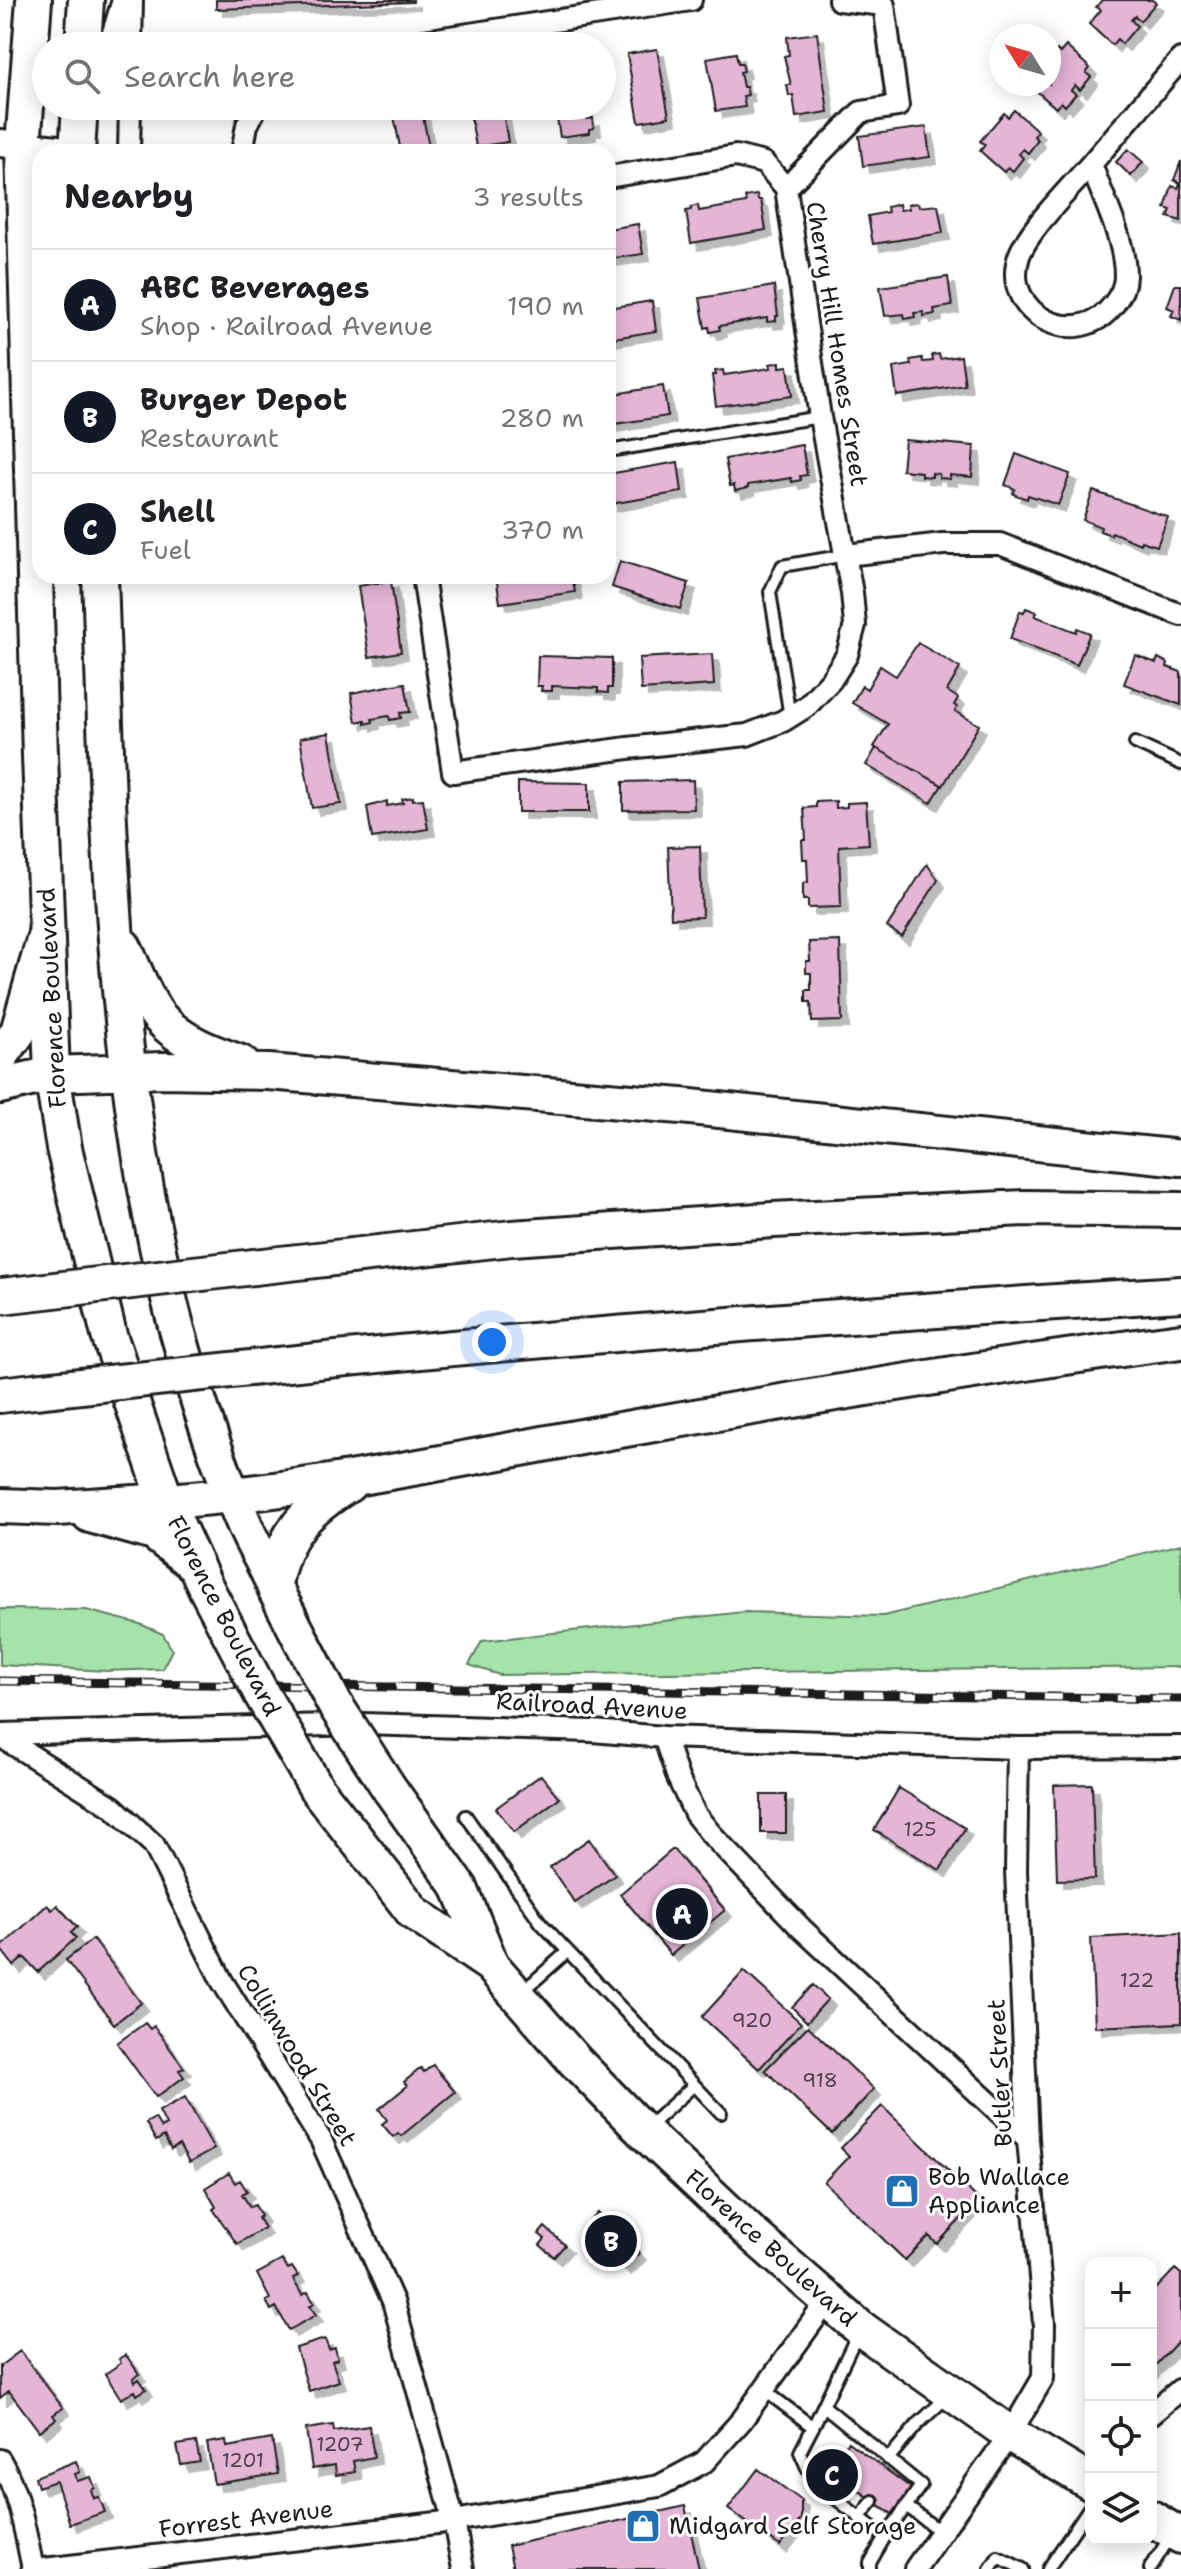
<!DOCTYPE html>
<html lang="en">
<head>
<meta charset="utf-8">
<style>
	body { margin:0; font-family:"Shantell Sans",sans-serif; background:#f6f6f6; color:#202124 }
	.controls { position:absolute; right:24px; bottom:24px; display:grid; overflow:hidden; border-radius:16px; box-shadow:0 4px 20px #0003 }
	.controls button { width:72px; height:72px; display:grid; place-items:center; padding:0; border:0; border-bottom:2px solid #e0e0e0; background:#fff; color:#202124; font:40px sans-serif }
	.compass { position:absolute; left:989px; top:24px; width:72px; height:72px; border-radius:50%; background:#fff; box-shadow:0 4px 20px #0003; rotate:307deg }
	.you { position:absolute; left:492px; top:1342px; width:28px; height:28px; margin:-20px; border:6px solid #fff; border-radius:50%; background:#1a73e8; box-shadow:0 0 0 12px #1a73e833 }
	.badge { display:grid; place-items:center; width:52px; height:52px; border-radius:50%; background:#111827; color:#fff; font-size:26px; font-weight:700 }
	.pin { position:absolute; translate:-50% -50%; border:4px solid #fff; box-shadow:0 2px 8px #0006 }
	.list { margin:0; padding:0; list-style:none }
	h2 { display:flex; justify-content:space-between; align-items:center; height:104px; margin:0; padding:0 32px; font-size:34px }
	h2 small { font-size:26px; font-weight:400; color:#757577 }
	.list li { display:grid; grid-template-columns:52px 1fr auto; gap:24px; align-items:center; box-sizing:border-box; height:112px; padding:0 32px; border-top:2px solid #e0e0e0 }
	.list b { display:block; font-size:30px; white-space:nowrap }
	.list p { margin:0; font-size:26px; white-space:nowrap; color:#757577 }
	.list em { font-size:26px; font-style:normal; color:#757577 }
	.icon { flex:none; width:44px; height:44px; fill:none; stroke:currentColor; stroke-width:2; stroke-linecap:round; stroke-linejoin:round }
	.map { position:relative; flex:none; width:1181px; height:2569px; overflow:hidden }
	.search { position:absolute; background:#fff; box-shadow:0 4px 20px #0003; left:32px; top:32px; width:584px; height:88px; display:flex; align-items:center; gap:20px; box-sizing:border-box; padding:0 28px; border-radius:44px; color:#757577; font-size:30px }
	.panel { position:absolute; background:#fff; box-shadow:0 4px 20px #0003; left:32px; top:144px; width:584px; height:440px; border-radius:24px }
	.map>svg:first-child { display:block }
	.green { fill:#a5e3aa; stroke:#608063; stroke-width:2 }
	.building { fill:#e5b5d6; stroke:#1c1c1c; stroke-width:2; filter:url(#shadow) }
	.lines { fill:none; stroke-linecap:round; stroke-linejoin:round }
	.service-casing { stroke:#1c1c1c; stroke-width:16 }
	.minor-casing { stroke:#1c1c1c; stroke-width:26 }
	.tertiary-casing { stroke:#1c1c1c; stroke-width:32 }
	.primary-casing { stroke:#1c1c1c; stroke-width:40 }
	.trunk-casing { stroke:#1c1c1c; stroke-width:40 }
	.service { stroke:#fff; stroke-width:10 }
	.minor { stroke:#fff; stroke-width:20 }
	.tertiary { stroke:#fff; stroke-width:26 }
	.primary { stroke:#fff; stroke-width:34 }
	.trunk { stroke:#fff; stroke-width:34 }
	.rail-casing { stroke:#1c1c1c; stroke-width:9 }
	.rail { stroke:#fff; stroke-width:6; stroke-dasharray:18; stroke-linecap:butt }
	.primary-bridge-casing { stroke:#1c1c1c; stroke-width:40; stroke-linecap:butt }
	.trunk-bridge-casing { stroke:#1c1c1c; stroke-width:40; stroke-linecap:butt }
	.primary-bridge { stroke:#fff; stroke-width:34 }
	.trunk-bridge { stroke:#fff; stroke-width:34 }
	.labels { text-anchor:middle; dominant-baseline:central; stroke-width:6; stroke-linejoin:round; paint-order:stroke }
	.number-label { font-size:20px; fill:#4e424a }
	.street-label { font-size:24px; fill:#1c1c1c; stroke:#fff }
	.poi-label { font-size:24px; fill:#1c1c1c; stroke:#fff; text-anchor:start }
</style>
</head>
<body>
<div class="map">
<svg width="1181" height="2569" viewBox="0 0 1181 2569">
	<defs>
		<filter id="shadow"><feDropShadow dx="7" dy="7" stdDeviation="0" flood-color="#0004"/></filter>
	</defs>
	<rect width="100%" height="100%" fill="#fff"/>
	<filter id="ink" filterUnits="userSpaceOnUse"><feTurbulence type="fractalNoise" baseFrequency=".0125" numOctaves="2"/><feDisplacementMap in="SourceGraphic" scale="16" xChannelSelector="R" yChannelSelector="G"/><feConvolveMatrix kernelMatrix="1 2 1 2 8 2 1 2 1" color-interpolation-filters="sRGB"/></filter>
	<g filter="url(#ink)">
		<path class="green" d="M1181,1544V1667L499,1675L469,1665L482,1641L744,1612L883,1616Z
			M0,1609L86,1610L140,1624L163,1634L172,1650L162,1669L106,1671L0,1665Z"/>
		<path class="building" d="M216,0H413V2L216,9Z
			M1102,0H1152L1156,3L1140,21L1135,16L1131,20L1137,26L1122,44L1117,39L1112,45L1089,24L1101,10L1096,7Z
			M817,33L828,112L796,117L793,95L789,96L787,85H791L784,56L789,55L787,37Z
			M1066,46L1090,68L1086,73L1091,77L1080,90L1075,85L1071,90L1076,94L1065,106L1061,102L1056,108L1032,87L1035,84H1049V59L1057,50L1060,53Z
			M657,49L669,117L639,122L627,54Z
			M736,53L738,63H742L744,71L740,72L743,87H746L748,95L743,96L745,107L716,111L707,58Z
			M392,106H421L430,152H401Z
			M469,106H502L508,142L476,147Z
			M555,106H585L587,119L593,118L594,128L589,129V133L560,137Z
			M1014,110L1038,131L1034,136L1038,140L1028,153L1023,149L1019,154L1023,158L1013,171L1008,167L1004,172L980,151L985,145L980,141L1004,113L1008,117Z
			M926,127L930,157L863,166L859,136Z
			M1128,149L1143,162L1131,176L1116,162Z
			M1181,161V221L1168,217L1171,210L1165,208L1172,186L1178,188L1180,183L1174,180Z
			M757,195L758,200H761L766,230L691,243L686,211L691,210V207L698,205L699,211L746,203L745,197Z
			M918,203L919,207L938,205L943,233L873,244L868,216L888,212L887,207L899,204L900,210L909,209L908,204Z
			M638,224L643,254L608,259V229Z
			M948,277L952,306L934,309L935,314L924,316L923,312L914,313L915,317L905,319L904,314L885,316L880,287Z
			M1175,285H1181V320L1171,316L1174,310L1167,307Z
			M774,286L778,316H776V321L767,322V318L719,326L720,330L710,332L709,327L705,328L700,298Z
			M652,301L656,331L608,339V308Z
			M939,354L940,359L961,356L965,385L897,396L893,368L911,365L910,360L922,358L923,362L933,361L932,355Z
			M780,362V367L788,366L792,396L716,406L712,375H716L715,371L723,370L724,375L771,368L770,364Z
			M663,386L668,416L608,425V395Z
			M905,440L974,446L972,477L950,475V479L939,478V474L932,473V477L921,476V472L902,470Z
			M802,445L807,475L800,476L801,480L792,482L791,478L748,485V488L735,491L734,485L730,486L725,459Z
			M1016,454L1070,474L1058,505L1028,495L1027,499L1013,494L1015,489L1005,485Z
			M678,462L682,492L610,504L608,474Z
			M1093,491L1168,517L1157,546L1141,541L1140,544L1112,532L1111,535L1100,531L1101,527L1083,520Z
			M620,561L689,583L680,609L612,587Z
			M496,576H572L575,592L500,603Z
			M391,581L401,652L369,657L358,586Z
			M1026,608L1037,612L1035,616L1076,632L1077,628L1090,633L1077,665L1010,639L1020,611L1024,612Z
			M918,643L960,668L947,691L958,698L954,705L957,707L955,711L979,725L943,786L874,747L888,724L852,703L862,686L867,689L880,666L896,676Z
			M712,654L714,685L641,690L639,658Z
			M1135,655L1156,663L1158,658L1168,663L1167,667L1181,672V705L1124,684Z
			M538,656L612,658V688H608V693L598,692V688L552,686V691H541L542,686H537Z
			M405,683L410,712L400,713L401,718L390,720L389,716L372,719L373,722L365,724V720L356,722L351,693Z
			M329,733L341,804L312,808L300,738Z
			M876,748L942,785L931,803L866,765Z
			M693,780L694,809L623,810V782Z
			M518,782L589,783V812H518Z
			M413,797V800L423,799L428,829L372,838L367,807L387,801V806L403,803L402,799Z
			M836,801V808L847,807V803L866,802L869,844L839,846L841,907L808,908V900H803V883L808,882L807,859H803L802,840H806L804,808L816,807V802Z
			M700,846L702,917L671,918L668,847Z
			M927,864L938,880L902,937L887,927Z
			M840,941L842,1021L812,1022L811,1002H806V990H811V973H806V961H810L809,942Z
			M541,1775L559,1798L514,1832L496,1808Z
			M1092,1784L1095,1879L1057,1880L1054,1785Z
			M899,1788L965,1828L940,1870L874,1830Z
			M761,1795H786V1833H761Z
			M589,1839L615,1875L575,1903L550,1867Z
			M673,1849L725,1910L671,1955L620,1894Z
			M47,1905L52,1910L57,1905L77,1927L71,1933L76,1938L38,1972L24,1957L14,1966L0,1948Z
			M1181,1933V2023L1095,2027L1091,1938Z
			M93,1939L141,2003L114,2024L66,1960Z
			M744,1971L801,2023L759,2069L702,2017Z
			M813,1985L828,1999L807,2022L792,2007Z
			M145,2023L150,2029L154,2026L184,2068L179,2070L184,2077L156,2097L117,2043Z
			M808,2026L874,2089L832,2134L765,2070Z
			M433,2065L455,2092L401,2136L398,2133L393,2137L382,2124L387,2120L379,2109L407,2086L404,2082L421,2068L424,2072Z
			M185,2097L214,2149L189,2163L179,2145L171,2150L164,2136L156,2141L146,2123L155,2118L161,2128L166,2125L159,2111Z
			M882,2106L979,2200L937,2244L929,2236L905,2260L824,2182L849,2156L841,2148Z
			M229,2173L235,2183L240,2180L247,2191L242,2194L250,2207L255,2205L261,2216L258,2218L264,2228L237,2244L213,2209L216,2207L205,2188Z
			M598,2213L639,2253L624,2268L583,2228Z
			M545,2227L565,2245L554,2257L540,2245L545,2239L539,2234Z
			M282,2260L288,2269L292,2267L298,2276L293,2279L302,2295L308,2292L314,2303L310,2306L316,2315L289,2330L276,2307L271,2310L266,2301L270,2299L257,2274Z
			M1175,2269L1181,2274V2338L1151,2370V2294Z
			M325,2339L329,2350L335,2348L338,2359L332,2361L339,2381L309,2391L296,2348Z
			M20,2351L63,2408L53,2415L56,2419L39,2431L9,2391L0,2398V2366Z
			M126,2355L139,2374L133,2378L135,2382L139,2379L146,2389L137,2395L135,2391L121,2399L105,2374L121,2363L119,2359Z
			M333,2425L334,2431L369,2426L374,2457L353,2461L355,2472L336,2475L335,2465L312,2469L306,2429Z
			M272,2439L278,2474L214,2484L207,2443L226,2440L227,2447Z
			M196,2442L200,2462L181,2465L177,2445Z
			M848,2442L914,2490L895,2516L828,2468Z
			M76,2461L80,2472L75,2474L77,2481L91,2477L95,2488L91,2490L94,2498L99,2497L105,2512L70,2524L56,2481L38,2487L35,2477Z
			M758,2469L801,2500V2519L780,2546L728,2509Z
			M685,2506L699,2569H513L508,2546Z"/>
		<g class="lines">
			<g class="service-casing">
				<path id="service" d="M608,451L820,417
					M790,717L770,592L782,566L846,555
					M1135,743L1181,764
					M466,1816L541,1923L721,2113
					M521,1993L567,1952
					M648,2127L694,2085
					M764,2390L813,2427L858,2333
					M824,2406L921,2485L885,2537
					M813,2427L800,2452L813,2481L885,2537L870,2563V2569
					M888,2459L918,2424L947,2397
					M835,2498L847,2482
					M906,2506L941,2532
					M859,2518L873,2501
					M990,2569L998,2557L1023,2569
					M1048,2569L1091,2505
					M1150,2569L1170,2537"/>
			</g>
			<g class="minor-casing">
				<path id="minor" d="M109,46L123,0
					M131,46L132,0
					M391,46L691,0
					M129,152L130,106
					M242,152L247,125L257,106
					M1091,164C1103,199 1125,239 1125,276C1125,286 1120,296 1114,304C1077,353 1000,314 1019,256C1028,230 1072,186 1091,164Z
					M1091,164L1181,59
					M786,188L861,112L898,106L884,5L839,0
					M846,555L943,544H1000L1181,615
					M423,576L453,772L628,748L747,735L783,721L807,706L831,680L847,655L855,625L852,593L820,417L786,188L764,163L736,156L608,177
					M0,1734L363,1724L592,1731L664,1737L1018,1748L1181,1747
					M0,1736L113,1807L154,1845L222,1981L321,2140L393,2301L454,2521L463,2569
					M664,1737L678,1778L695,1814L711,1834L802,1929L1028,2139
					M1151,2414L1181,2389
					M0,2460C19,2493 25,2531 33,2569
					M44,2569L454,2521L659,2486L704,2462L742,2420L828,2300
					M915,2569L1010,2434L1043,2378L1044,2324L1028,2139L1016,1871L1018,1748"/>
			</g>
			<g class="tertiary-casing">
				<path id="tertiary" d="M0,143L77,151"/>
			</g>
			<g class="primary-casing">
				<path id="primary" d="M0,1057L18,1032L45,937
					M0,1086L52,1074
					M254,1267L512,1238L773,1220L1025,1208L1181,1210
					M278,1365C579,1334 880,1313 1181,1294
					M0,1395L34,1391
					M0,1506L58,1508L166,1501
					M90,1515L154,1533L196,1566"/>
			</g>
			<g class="trunk-casing">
				<path id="trunk" d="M34,0L23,146L40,756L52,1074L64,1148L109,1335L166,1501L206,1588
					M83,46L86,0
					M77,152L80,106
					M100,576C109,827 111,1081 176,1326C195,1394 217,1461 245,1526C254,1548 269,1569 276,1591
					M123,946C134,967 145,1001 160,1018C181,1042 212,1053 241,1063
					M52,1074L163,1070L268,1072L681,1106L1181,1158
					M166,1501C325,1490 480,1454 637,1427C818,1395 999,1365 1181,1341
					M274,1585C283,1533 306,1511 349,1484
					M389,1788L460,1888L491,1965
					M317,1789L414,1913L491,1965L575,2061L643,2131L753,2235L860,2328L1010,2434L1091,2483
					M1151,2518L1181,2536"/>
			</g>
			<use href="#service" class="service"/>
			<use href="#minor" class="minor"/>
			<use href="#tertiary" class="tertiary"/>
			<use href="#primary" class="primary"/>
			<use href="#trunk" class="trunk"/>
			<g class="rail-casing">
				<path id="rail" d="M0,1681L1181,1699"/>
			</g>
			<use href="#rail" class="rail"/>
			<g class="primary-bridge-casing">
				<path id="primary-bridge" d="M2,1296L254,1267
					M34,1391L278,1365"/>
			</g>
			<g class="trunk-bridge-casing">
				<path id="trunk-bridge" d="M206,1588L262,1695L317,1789
					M276,1591L334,1703L389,1788"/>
			</g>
			<use href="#primary-bridge" class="primary-bridge"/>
			<use href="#trunk-bridge" class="trunk-bridge"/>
		</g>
	</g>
	<defs>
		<g id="shop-square" transform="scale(1.8)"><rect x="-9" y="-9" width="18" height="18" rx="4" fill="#1f6fb2" stroke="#fff"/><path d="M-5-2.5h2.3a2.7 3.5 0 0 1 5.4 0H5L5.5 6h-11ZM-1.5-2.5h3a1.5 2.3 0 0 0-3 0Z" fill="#fff"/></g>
	</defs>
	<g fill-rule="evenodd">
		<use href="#shop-square" x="902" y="2191"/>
		<use href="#shop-square" x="643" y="2526"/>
	</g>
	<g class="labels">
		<g class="number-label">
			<text x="920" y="1829">125</text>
			<text x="1137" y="1980">122</text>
			<text x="752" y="2020">920</text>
			<text x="820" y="2080">918</text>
			<text x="340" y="2444">1207</text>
			<text x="243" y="2460">1201</text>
		</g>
		<g class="street-label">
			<text transform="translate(837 344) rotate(81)">Cherry Hill Homes Street</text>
			<text transform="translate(52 998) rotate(-93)">Florence Boulevard</text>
			<text transform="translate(224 1616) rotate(63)">Florence Boulevard</text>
			<text transform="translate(592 1706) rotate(3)">Railroad Avenue</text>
			<text transform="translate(297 2055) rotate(59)">Collinwood Street</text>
			<text transform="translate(1000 2073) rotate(-93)">Butler Street</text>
			<text transform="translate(771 2248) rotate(42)">Florence Boulevard</text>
			<text transform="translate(246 2519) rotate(-7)">Forrest Avenue</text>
		</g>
		<g class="poi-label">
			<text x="928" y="2177">Bob Wallace<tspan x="928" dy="28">Appliance</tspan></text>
			<text x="669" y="2526">Midgard Self Storage</text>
		</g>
	</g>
</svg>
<div class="controls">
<button>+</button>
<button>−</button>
<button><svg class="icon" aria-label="locate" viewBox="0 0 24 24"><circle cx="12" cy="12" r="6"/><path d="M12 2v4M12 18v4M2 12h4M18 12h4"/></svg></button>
<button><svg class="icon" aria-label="layers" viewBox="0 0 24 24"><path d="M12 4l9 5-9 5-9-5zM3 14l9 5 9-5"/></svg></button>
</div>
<svg class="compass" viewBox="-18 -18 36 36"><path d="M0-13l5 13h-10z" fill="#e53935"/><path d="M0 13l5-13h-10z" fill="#757577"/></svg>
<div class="you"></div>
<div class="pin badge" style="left:682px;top:1914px">A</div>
<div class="pin badge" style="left:611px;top:2241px">B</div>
<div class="pin badge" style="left:832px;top:2475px">C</div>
<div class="search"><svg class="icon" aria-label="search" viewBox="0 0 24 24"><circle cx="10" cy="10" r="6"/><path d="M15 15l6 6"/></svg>Search here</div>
<section class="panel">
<h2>Nearby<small>3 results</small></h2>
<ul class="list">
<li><span class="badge">A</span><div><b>ABC Beverages</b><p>Shop · Railroad Avenue</p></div><em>190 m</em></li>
<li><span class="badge">B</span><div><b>Burger Depot</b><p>Restaurant</p></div><em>280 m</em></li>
<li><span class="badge">C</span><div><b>Shell</b><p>Fuel</p></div><em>370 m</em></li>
</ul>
</section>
</div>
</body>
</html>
